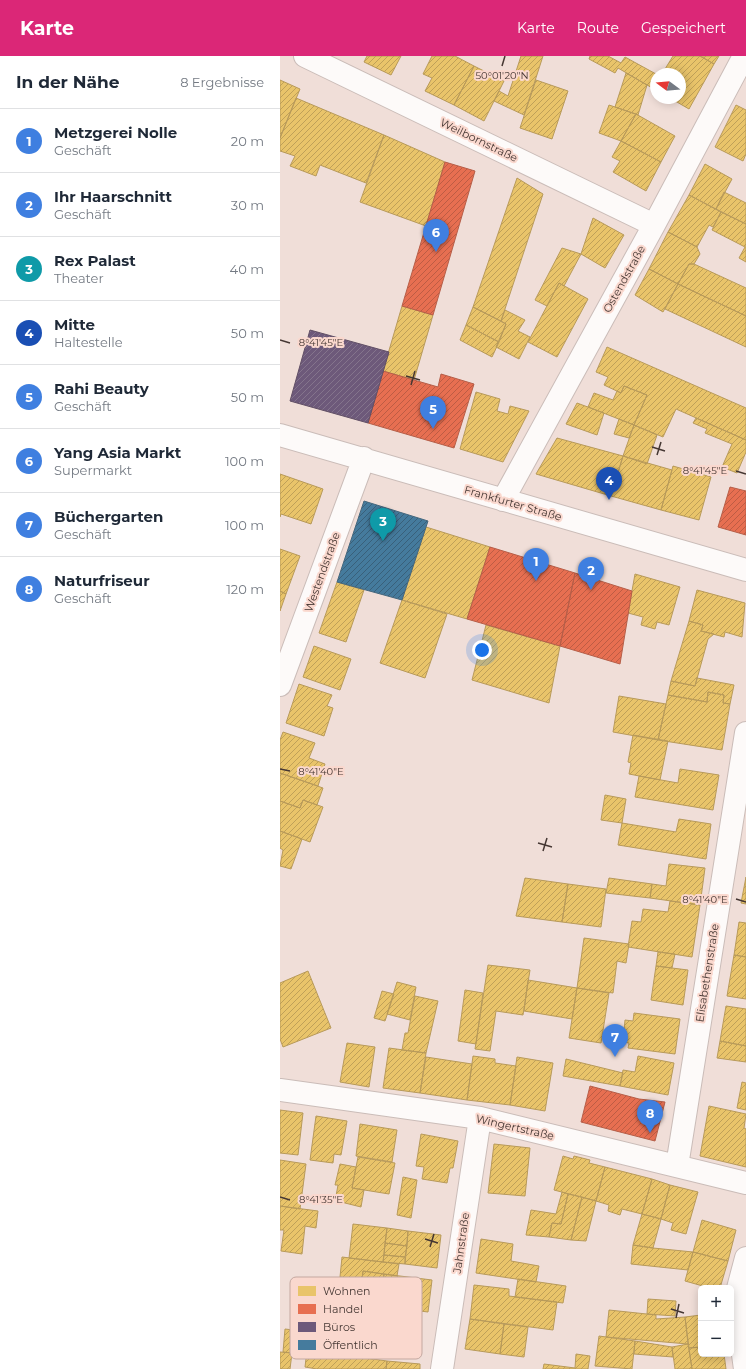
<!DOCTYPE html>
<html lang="de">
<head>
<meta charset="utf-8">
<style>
	body { margin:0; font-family:Montserrat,sans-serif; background:#f6f6f7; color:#1f2937 }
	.controls { position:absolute; right:12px; bottom:12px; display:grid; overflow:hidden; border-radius:6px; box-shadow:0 2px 10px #0003 }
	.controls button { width:36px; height:36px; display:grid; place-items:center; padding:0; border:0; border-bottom:1px solid #e0e1e3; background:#fff; color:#1f2937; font:20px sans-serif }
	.compass { position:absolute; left:370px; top:12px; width:36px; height:36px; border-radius:50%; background:#fff; box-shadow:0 2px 10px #0003; rotate:286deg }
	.you { position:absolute; left:202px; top:594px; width:14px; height:14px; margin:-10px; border:3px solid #fff; border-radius:50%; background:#1a73e8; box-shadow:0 0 0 6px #1a73e833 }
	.badge { display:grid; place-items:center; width:26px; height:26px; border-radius:50%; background:#db2777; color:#fff; font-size:13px; font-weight:700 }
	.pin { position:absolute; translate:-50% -33px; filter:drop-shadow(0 1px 2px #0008) }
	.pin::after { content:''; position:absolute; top:21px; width:14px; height:12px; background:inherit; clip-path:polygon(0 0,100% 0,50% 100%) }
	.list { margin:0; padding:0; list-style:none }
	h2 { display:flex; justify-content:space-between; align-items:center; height:52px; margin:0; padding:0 16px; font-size:17px }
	h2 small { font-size:13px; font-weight:400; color:#747a83 }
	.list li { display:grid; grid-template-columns:26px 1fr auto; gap:12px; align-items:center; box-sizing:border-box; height:64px; padding:0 16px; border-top:1px solid #e0e1e3 }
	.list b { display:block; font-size:15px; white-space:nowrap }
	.list p { margin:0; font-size:13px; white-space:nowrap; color:#747a83 }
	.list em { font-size:13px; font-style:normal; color:#747a83 }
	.map { position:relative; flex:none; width:466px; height:1313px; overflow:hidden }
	header { display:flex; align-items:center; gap:24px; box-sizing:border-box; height:56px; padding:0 20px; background:#db2777; color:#fff }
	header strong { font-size:19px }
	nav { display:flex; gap:22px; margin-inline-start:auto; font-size:14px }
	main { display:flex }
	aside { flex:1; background:#fff }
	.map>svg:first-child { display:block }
	.homes { fill:url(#homes-hatch); stroke:#b89a5a }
	.shops { fill:url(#shops-hatch); stroke:#b65e48 }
	.offices { fill:url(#offices-hatch); stroke:#614f65 }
	.public { fill:url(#public-hatch); stroke:#45677d }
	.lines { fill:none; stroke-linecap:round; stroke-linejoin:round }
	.minor-casing { stroke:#cabcb8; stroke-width:24 }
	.minor { stroke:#fdfaf9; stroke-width:22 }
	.ticks { fill:none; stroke:#453733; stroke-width:1.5 }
	.labels { text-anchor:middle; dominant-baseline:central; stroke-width:4; stroke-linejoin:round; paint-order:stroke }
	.street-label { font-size:11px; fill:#453733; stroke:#fad8ce }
	.key { fill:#fad8ce; stroke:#c4a8a0; stroke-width:1 }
	.key-label { font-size:11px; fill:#453733 }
	.ticks-label { font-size:10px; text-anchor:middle; fill:#453733; stroke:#fad8ce; stroke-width:4; stroke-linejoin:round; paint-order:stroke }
</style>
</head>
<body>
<header>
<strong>Karte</strong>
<nav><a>Karte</a><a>Route</a><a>Gespeichert</a></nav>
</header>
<main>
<aside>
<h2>In der Nähe<small>8 Ergebnisse</small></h2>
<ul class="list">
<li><span class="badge" style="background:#3f7fe0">1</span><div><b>Metzgerei Nolle</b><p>Geschäft</p></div><em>20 m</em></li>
<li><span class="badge" style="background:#3f7fe0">2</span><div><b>Ihr Haarschnitt</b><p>Geschäft</p></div><em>30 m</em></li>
<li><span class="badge" style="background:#0f9aa8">3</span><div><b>Rex Palast</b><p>Theater</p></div><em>40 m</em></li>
<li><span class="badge" style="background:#1a4fb4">4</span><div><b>Mitte</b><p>Haltestelle</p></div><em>50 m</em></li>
<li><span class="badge" style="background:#3f7fe0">5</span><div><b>Rahi Beauty</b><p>Geschäft</p></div><em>50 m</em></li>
<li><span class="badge" style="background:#3f7fe0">6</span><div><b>Yang Asia Markt</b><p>Supermarkt</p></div><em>100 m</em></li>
<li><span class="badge" style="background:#3f7fe0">7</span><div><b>Büchergarten</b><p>Geschäft</p></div><em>100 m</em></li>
<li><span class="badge" style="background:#3f7fe0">8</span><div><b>Naturfriseur</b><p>Geschäft</p></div><em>120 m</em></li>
</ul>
</aside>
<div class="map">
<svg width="466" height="1313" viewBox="0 0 466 1313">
	<defs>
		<pattern id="homes-hatch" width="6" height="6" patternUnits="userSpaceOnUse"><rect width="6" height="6" fill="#e9c46a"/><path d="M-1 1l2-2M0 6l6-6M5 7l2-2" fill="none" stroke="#bfa058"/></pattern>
		<pattern id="shops-hatch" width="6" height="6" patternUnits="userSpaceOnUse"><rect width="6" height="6" fill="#e76f51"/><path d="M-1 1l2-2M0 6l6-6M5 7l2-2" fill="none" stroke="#bd5c44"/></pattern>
		<pattern id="offices-hatch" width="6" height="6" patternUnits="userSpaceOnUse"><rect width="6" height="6" fill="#6d597a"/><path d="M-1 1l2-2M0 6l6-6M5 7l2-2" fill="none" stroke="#84748c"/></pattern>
		<pattern id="public-hatch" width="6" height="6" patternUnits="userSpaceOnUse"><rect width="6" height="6" fill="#457b9d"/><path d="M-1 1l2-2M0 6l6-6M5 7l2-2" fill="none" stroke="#39607a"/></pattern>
	</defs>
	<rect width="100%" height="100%" fill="#f0ded8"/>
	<path class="homes" d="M87,0H121L111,19L84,6Z
		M152,0H175L194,10L174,49L145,35L152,22L143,18Z
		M241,0H263L244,59L214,45L219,35L228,40Z
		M310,0H328L341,7L345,1L376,18V29L374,33L338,12L335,17L309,3Z
		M393,0H420L434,8L409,53L390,42H400V18H382Z
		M420,0H439L434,8Z
		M194,10L224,25L204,65L174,49Z
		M346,17L367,29L358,59L335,51Z
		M0,24L20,33L0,82Z
		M256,24L288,35L272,83L240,72Z
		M16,42L104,79L86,127L40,109L36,120L10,110L15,100L0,95V82Z
		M329,49L356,58L341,85L319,77Z
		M456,49L466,54V98L463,105L435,91Z
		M356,58L395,80L381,106L341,85Z
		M104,79L165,106L146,170L80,146Z
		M341,85L381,106L366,135L333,116L340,105L332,101Z
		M425,108L452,123L436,153L409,139Z
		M237,122L263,138L221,265L193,251Z
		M444,136L466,147V168L436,153Z
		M409,139L441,156L433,171L429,169L417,191L388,176Z
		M441,156L466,168V206L459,202L465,191L432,174Z
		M313,162L344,179L325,212L301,198Z
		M388,176L417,191L420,198L414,208H409L398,228L369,213Z
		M282,192L301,198L284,230L279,227L267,250L255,244Z
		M409,208H414L466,232V260L398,228Z
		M369,213L398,228L383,256L355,239Z
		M279,227L308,243L277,301L248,286Z
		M398,228L466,260V291L385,253Z
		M122,250L153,259L134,324L103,315Z
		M193,251L226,268L219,286L186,269Z
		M225,254L245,264L238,275L250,281L239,303L216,291L226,268L221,265Z
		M186,269L219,286L212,301L180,284Z
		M327,291L466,352V384L396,353L383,381L354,369L367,339L344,330L341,337L324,329L328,321L316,316Z
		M344,330L367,339L354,369L308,351L314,337L333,344L337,335L341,337Z
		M196,336L220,343L217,355L228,358L230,350L249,355L223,406L180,393Z
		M297,347L324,357L317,379L286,368Z
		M416,362L466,384V396L457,417L442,411L452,388L425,377L427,373L413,367Z
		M339,363L354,369L349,382L334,378Z
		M354,369L377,379L367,408L343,400Z
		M277,382L343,400L331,440L256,418Z
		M343,400L392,414L381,454L331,440Z
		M393,410L431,421L419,464L381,454Z
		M0,418L43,433L31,468L1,458L0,461Z
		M146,471L210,491L187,563L122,544Z
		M0,493L20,500L6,538L0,535Z
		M355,518L400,531L389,569L377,566L375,573L361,569L363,561L348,557Z
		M57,526L84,534L66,586L39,577Z
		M417,534L465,547L462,581L445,576L444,581L421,575L423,569L409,565Z
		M0,535L6,538L0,555Z
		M122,544L167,558L145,622L100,607Z
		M409,565L423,569L421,575L434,578L428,583L415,630L391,625Z
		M206,569L280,590L269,647L192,624Z
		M34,590L71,603L60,634L23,621Z
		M417,622L454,629L450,648L443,647L444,639L428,636L427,646L388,639L391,625L415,630Z
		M19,628L52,639L47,650L53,652L44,680L6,667Z
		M428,636L444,639L443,647L450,648L442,694L378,684L388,639L427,646Z
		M339,640L386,648L378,684L333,676Z
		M3,676L35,687L29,702L45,708L38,730L0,717V684Z
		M353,679L388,685L380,724L349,718L351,707L348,706Z
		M400,713L439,719L433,754L355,741L359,720L398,727Z
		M0,717L43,732L37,749L23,744L20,752L0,745Z
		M325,739L346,743L342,767L321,764Z
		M23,744L43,751L30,786L0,775V745L20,752Z
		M399,763L431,768L426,803L338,789L342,767L396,776Z
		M0,775L22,783L11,813L0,810L3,794L0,792Z
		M389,808L425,812L420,849L370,842L372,828L386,830Z
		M466,821V848L461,847Z
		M245,822L288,828L282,866L236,860Z
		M329,822L372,828L370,842L326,837Z
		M288,828L326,833L321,871L282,866Z
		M390,845L420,849L412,901L348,891L352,865L361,866L363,853L388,856Z
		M459,866L466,867V901L454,899Z
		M304,882L349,888L346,907L337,905L333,937L297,932Z
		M378,896L395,898L392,912L376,910Z
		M454,899L466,901V943L447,940Z
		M208,909L250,914L243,959L216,955L210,995L195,993Z
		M376,910L408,914L403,949L371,944Z
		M28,915L51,972L3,991L0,983V927Z
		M248,924L297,932L292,963L244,955Z
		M117,926L136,931L130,964L107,958Z
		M297,932L329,937L321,987L289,982Z
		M185,934L203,937L196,988L178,985Z
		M102,935L114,938L105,965L94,962Z
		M135,940L158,945L146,997L122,994L125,977H128Z
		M446,950L466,953V990L440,985Z
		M354,957L400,963L395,998L348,992L349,987L343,986L345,964L353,965Z
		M440,985L466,990V1006L437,1002Z
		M67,987L95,991L89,1031L60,1026Z
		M109,992L146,997L140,1037L103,1032Z
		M193,1000L215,1003V1007L236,1010L230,1049L187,1044Z
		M358,1000L394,1007L388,1039L340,1030L343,1014L355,1016Z
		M146,1001L192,1008L187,1044L140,1037Z
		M237,1001L273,1007L265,1055L230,1049Z
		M286,1003L343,1017L340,1030L283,1020Z
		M462,1026L466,1027V1054L457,1052Z
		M429,1050L466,1058L464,1072L466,1073V1111L420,1100Z
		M0,1054L23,1057L18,1099L0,1097Z
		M36,1060L67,1065L61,1099L54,1098L53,1107L30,1104Z
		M80,1068L117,1074L112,1106L76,1100Z
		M141,1078L178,1085L173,1112H170L167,1127L142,1123L144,1111L136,1110Z
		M214,1088L250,1092L245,1140L208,1137Z
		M283,1100L293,1103L294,1100L310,1104L309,1107L325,1111L316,1145L274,1134Z
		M78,1101L115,1107L109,1138L72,1132Z
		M0,1104L26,1108L20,1153L0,1150Z
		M60,1108L76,1111L72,1132L84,1134L81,1151L61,1146L62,1141L56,1140L58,1129H55Z
		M325,1111L372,1123L362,1158L342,1153L340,1159L328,1155L329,1149L316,1145Z
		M123,1121L137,1124L131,1162L117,1159Z
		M372,1123L390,1129L381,1163L362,1158Z
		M390,1129L418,1136L406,1178L391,1174L393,1167L381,1163Z
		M282,1136L288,1138L281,1168L272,1167L269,1181L246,1179L251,1154L276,1158Z
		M288,1138L302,1141L291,1184L269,1181L272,1167L281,1168Z
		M302,1141L316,1145L306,1185L291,1184Z
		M0,1150L38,1155L36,1172L25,1170L22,1198L1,1195L4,1174H0Z
		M362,1158L381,1163L373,1192L353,1189Z
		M422,1164L456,1174L448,1205L413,1196Z
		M73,1168L107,1172L103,1206L69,1202Z
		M107,1172L128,1175L127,1190L105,1187Z
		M128,1175L161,1179L157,1212L125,1208Z
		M201,1183L233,1188L231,1205L259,1210L256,1226L196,1217Z
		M105,1187L127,1190L125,1201L104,1199Z
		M353,1189L373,1192L413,1196L408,1214L351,1208Z
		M413,1196L448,1205L440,1232H430L405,1225Z
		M104,1199L125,1201V1208L103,1206Z
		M62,1201L119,1208L117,1220L83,1215L82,1224L60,1221Z
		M83,1215L104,1218L100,1250L75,1247L78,1223L82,1224Z
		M104,1218L152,1224L148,1256L100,1250Z
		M238,1223L286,1230L283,1247L235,1241Z
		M194,1229L229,1233V1240L277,1246L273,1274L190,1263Z
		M368,1243L396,1245L395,1260L367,1258Z
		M329,1254L376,1259V1263L405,1261L408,1288L326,1281Z
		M421,1259V1291L409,1292L405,1261Z
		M190,1263L224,1268L220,1298L185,1293Z
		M224,1268L248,1271L244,1301L220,1298Z
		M5,1273L96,1284L93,1303L12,1292V1297L3,1296Z
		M319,1280L355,1285L352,1313L315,1310Z
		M355,1285L392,1291L393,1301L354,1298Z
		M408,1288L412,1313H395L392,1291Z
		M421,1291V1298H444L446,1313H412L409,1292Z
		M27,1294L107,1305L106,1313H37L25,1311Z
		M0,1296L12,1297L10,1313H0Z
		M296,1298L310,1300L308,1313H263L264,1308L295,1312Z
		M107,1305L140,1308V1313H106Z"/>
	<path class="shops" d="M165,106L195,115L153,259L122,250Z
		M103,315L158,331L161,318L194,328L174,392L88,367Z
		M450,431L466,435V479L438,471Z
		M210,491L295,517L280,590L187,563Z
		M295,517L352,535L340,608L280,590Z
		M310,1030L359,1043L385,1046L375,1085L301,1066Z"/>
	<path class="offices" d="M30,274L109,296L88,367L10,345Z"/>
	<path class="public" d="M84,445L148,465L122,544L57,526Z"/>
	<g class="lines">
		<g class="minor-casing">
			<path id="minor" d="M25,0L374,169
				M0,379L466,514
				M223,444L374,169L464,0
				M0,629L84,402
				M0,1034L200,1062L466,1127
				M397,1110L466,677
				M162,1313L200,1062
				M465,1313L457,1255V1236L466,1202"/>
		</g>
		<use href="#minor" class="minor"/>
	</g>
	<path class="ticks" d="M222,10L225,0M0,284L10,287M126,320L140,324M131,329L135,315M372,391L385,395M377,399L381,386M456,415L466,418M0,713L10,715M258,787L272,791M263,795L267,782M456,843L466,846M0,1141L10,1144M145,1183L158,1187M150,1191L154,1178M391,1253L404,1257M396,1262L399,1248"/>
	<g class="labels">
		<g class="street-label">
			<text transform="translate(199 84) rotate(26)">Weilbornstraße</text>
			<text transform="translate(344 223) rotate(-61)">Ostendstraße</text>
			<text transform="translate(233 447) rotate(16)">Frankfurter Straße</text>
			<text transform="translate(42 516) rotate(-70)">Westendstraße</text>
			<text transform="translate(427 917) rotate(-81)">Elisabethenstraße</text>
			<text transform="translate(235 1071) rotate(13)">Wingertstraße</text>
			<text transform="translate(181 1187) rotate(-82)">Jahnstraße</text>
		</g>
	</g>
	<rect x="10" y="1221" width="132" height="82" rx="6" class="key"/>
	<rect x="18" y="1230" width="18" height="10" fill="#e9c46a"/>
	<rect x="18" y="1248" width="18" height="10" fill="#e76f51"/>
	<rect x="18" y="1266" width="18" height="10" fill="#6d597a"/>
	<rect x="18" y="1284" width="18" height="10" fill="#457b9d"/>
	<g class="key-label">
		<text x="43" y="1239">Wohnen</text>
		<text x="43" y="1257">Handel</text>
		<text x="43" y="1275">Büros</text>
		<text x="43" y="1293">Öffentlich</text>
	</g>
	<g class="ticks-label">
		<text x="222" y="23">50°01'20"N</text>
		<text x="41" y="290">8°41'45"E</text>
		<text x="425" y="418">8°41'45"E</text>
		<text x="41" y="719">8°41'40"E</text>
		<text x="425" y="847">8°41'40"E</text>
		<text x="41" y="1147">8°41'35"E</text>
	</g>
</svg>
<div class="controls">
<button>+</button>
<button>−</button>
</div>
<svg class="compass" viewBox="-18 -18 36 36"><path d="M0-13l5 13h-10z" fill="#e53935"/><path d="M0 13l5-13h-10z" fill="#747a83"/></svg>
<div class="you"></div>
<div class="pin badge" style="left:256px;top:525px;background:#3f7fe0">1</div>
<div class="pin badge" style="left:311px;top:534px;background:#3f7fe0">2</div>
<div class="pin badge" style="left:103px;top:485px;background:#0f9aa8">3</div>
<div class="pin badge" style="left:329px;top:444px;background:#1a4fb4">4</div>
<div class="pin badge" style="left:153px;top:373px;background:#3f7fe0">5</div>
<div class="pin badge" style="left:156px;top:196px;background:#3f7fe0">6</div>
<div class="pin badge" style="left:335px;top:1001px;background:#3f7fe0">7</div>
<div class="pin badge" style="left:370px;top:1077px;background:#3f7fe0">8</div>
</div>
</main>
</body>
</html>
